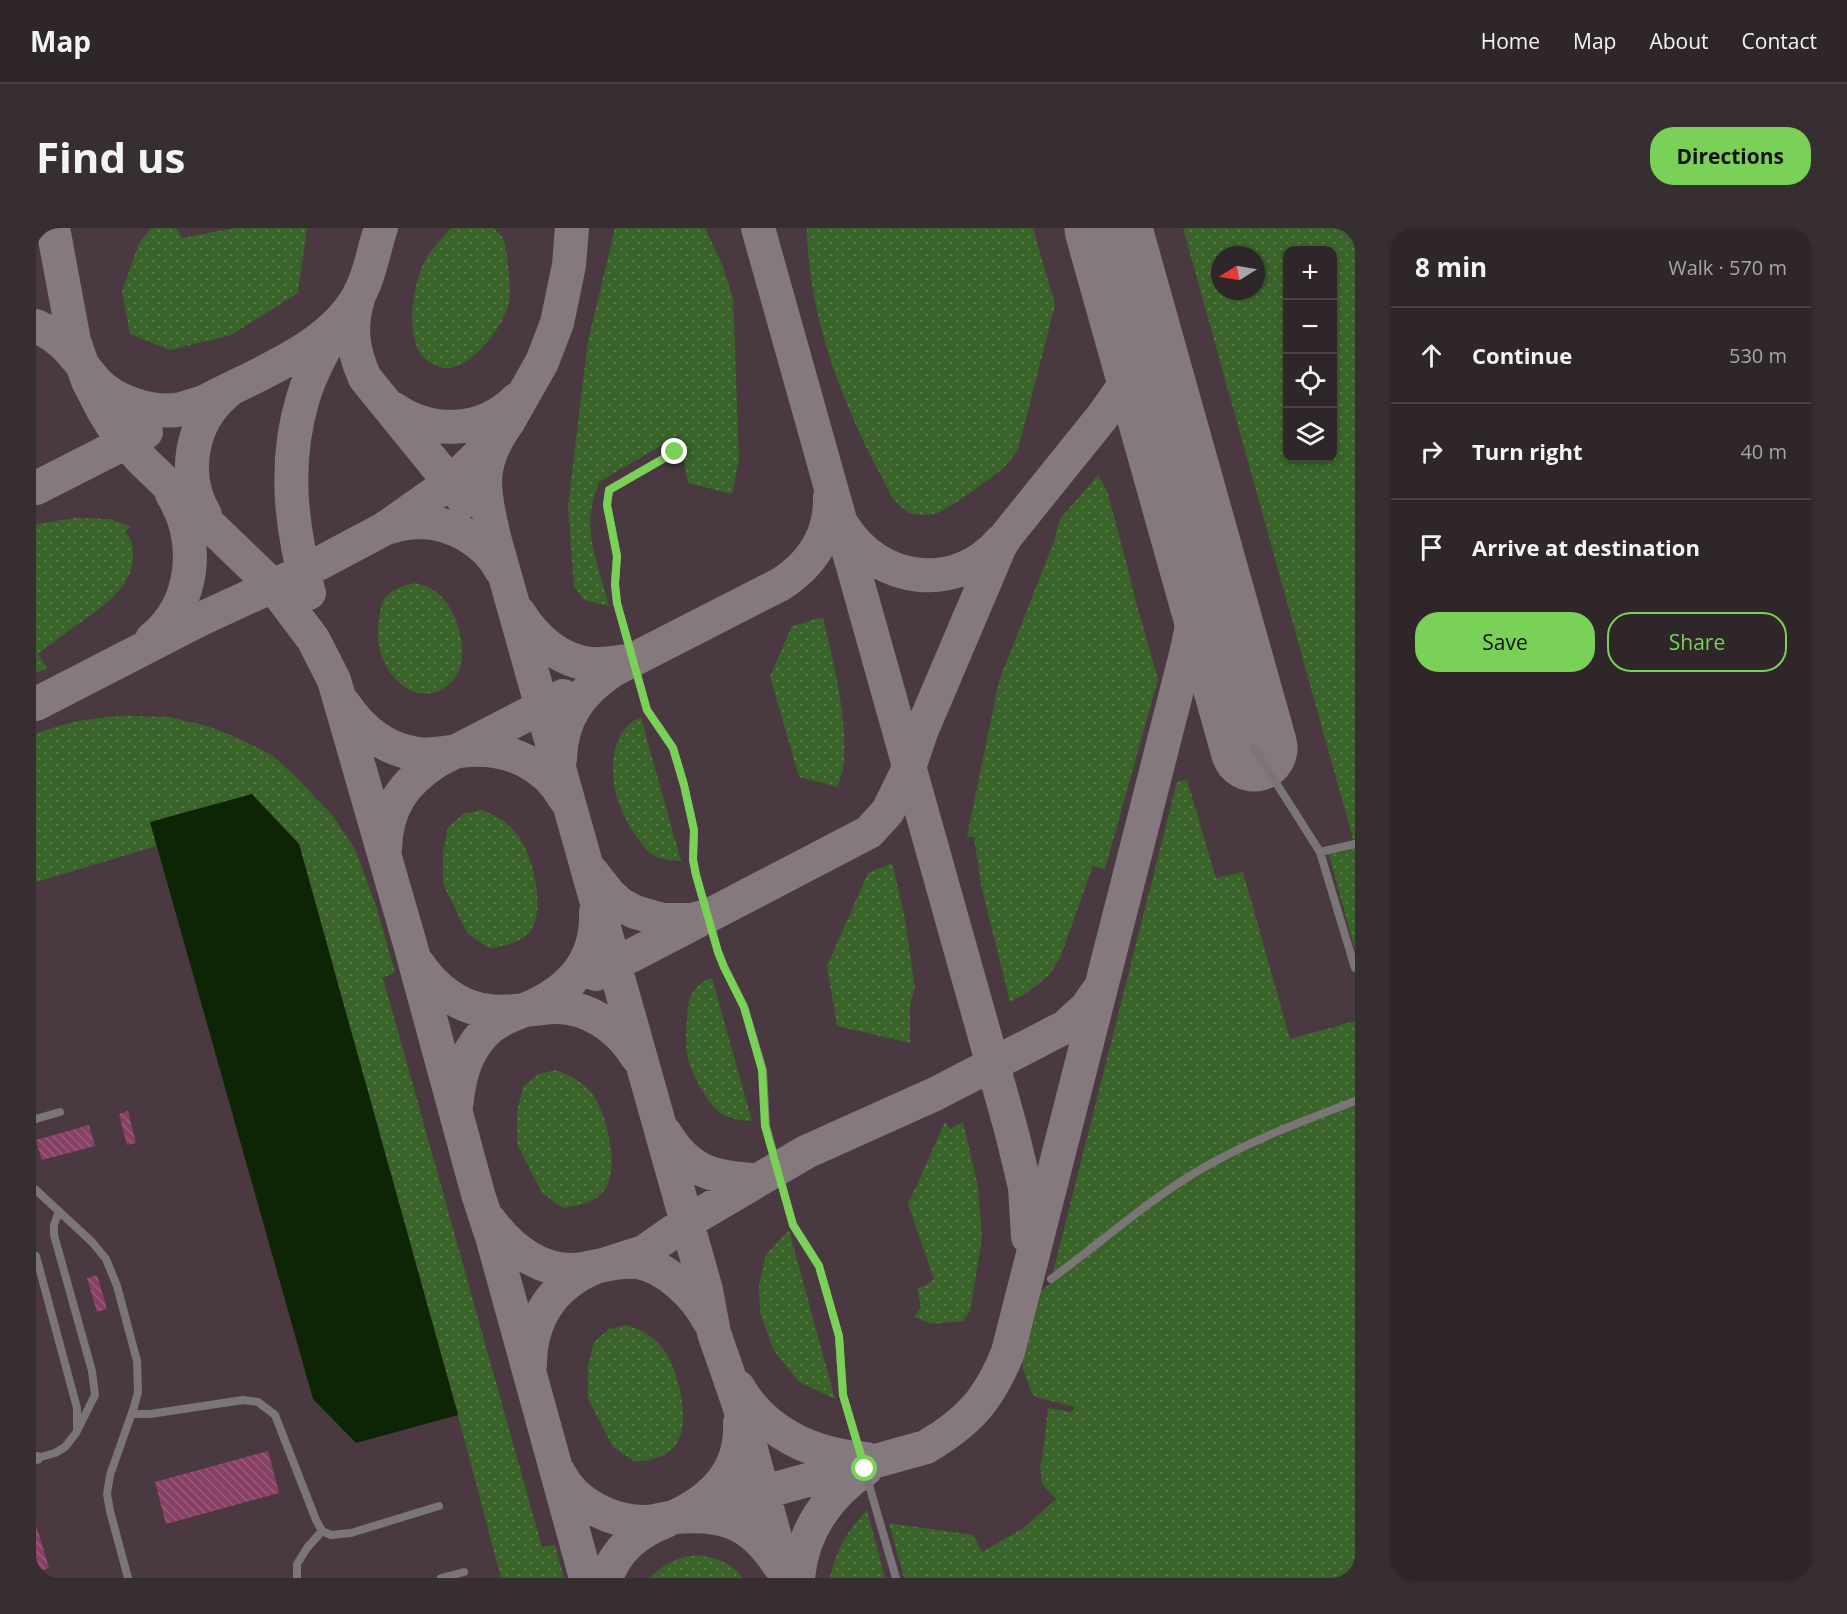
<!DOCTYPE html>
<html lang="en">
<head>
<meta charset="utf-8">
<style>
	body { margin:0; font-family:"Open Sans",sans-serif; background:#362e31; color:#f1f3f6 }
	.controls { position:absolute; right:18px; top:18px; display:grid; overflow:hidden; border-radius:12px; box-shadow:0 2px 4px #0004 }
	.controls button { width:54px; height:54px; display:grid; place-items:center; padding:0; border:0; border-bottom:2px solid #494346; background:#2e2629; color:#f1f3f6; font:30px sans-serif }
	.compass { position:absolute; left:1175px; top:18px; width:54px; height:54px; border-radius:50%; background:#2e2629; box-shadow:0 2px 4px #0004; rotate:259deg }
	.stop { position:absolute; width:18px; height:18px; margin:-14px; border:4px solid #79d157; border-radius:50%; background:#fff }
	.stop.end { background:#79d157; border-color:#fff; box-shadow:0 2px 6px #0008 }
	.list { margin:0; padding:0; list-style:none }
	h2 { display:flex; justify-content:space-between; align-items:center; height:78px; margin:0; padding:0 24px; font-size:26px }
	h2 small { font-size:20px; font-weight:400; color:#a7a5a8 }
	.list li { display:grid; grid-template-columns:39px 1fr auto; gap:18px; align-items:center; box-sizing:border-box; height:96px; padding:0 24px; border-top:2px solid #494346 }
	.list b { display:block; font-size:22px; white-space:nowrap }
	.list em { font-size:20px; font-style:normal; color:#a7a5a8 }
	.actions { display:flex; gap:12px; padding:18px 24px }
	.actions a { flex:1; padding:14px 0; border:2px solid #79d157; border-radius:24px; text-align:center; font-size:21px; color:#79d157 }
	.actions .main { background:#79d157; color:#111 }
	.icon { flex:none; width:33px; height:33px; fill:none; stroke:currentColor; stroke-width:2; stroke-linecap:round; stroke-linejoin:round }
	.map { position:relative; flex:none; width:1319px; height:1350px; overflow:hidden; border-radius:24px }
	header { display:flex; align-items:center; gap:36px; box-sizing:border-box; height:84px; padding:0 30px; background:#2e2629; border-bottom:2px solid #494346 }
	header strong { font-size:28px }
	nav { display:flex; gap:33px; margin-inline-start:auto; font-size:21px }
	.intro { display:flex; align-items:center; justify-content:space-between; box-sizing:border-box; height:144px; padding:0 36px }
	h1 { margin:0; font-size:42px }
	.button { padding:15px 27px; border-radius:24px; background:#79d157; color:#111; font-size:21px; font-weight:700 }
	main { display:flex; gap:36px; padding:0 36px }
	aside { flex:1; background:#2e2629; border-radius:24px; box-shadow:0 2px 4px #0004 }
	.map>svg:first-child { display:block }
	.built { fill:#4b3941; fill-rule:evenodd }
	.grass { fill:url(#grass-dots); fill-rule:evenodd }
	.water { fill:#0d2504 }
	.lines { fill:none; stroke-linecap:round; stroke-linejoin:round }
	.taxiway { stroke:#847a7e; stroke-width:34 }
	.runway { stroke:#847a7e; stroke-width:87 }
	.building { fill:url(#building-back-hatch) }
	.lane { stroke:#7b7578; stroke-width:8 }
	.street { stroke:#7b7578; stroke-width:12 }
	.route { stroke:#79d157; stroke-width:8 }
</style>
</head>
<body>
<header>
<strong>Map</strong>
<nav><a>Home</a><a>Map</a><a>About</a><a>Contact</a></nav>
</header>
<div class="intro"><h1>Find us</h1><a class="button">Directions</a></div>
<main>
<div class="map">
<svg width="1319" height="1350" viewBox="0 0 1319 1350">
	<defs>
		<pattern id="grass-dots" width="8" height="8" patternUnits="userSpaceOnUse" patternTransform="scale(1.5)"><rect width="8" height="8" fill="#396329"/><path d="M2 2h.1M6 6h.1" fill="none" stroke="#567948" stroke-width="1.8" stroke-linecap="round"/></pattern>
		<pattern id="building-back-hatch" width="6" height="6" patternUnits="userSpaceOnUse" patternTransform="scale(1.5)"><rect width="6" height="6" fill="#884065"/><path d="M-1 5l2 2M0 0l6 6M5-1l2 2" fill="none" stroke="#995b7b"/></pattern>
	</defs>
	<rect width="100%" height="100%" fill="#3d3237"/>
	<path class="built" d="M0,0H1319V1350H0ZM1252,22H1296V230H1252ZM1184,27H1220V63H1184Z"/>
	<path class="grass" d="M115,0H140L146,10L198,0H271L262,65L195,107L134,122L94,106L86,64L103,15Z
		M415,0H458C460,3 465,7 467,10C471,18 475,60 474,69C471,95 441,134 415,140C408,141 399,138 393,134C368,117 376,69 384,44C390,26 403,13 415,0Z
		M579,0H669L685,34L697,70L703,231L696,266L652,255L643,207L563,254C558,267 554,281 554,295C554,319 567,354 573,378L548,372L538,359L532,278L552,113Z
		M771,0H997L1019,77L982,222C978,227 973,234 968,239C960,247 910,283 901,285C895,287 884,287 878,286C858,281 851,258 842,242C803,168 772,84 771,0Z
		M1147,0H1319V722L1291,620L1318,616L1317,611ZM1252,22H1296V230H1252ZM1184,27H1220V63H1184Z
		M1062,247L1071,263L1092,341L1100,374L1122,451L1069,641L1057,638L1024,730L1013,747L992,764L974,774L945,657L938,609L931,608L963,453L1017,316L1024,291Z
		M40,290L74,291L95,299L89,304C96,312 97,318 97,329C96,363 60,383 35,401C24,409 13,418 2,426L11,440L0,445V296Z
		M380,355C386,357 393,359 397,362C422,377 437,430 417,452C391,481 358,460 346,429C341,416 341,398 344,384C345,380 346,374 348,371C357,360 368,357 380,355Z
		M787,389C797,435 811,484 808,532C808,541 804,550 802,559L763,549L734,448L756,398Z
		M89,488L133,489L171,498L202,510L236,527L259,548L296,587L320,623L340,678L359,744L347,750L506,1319L519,1317L528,1350H465L422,1187L263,616L114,594L121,618L0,654V506C32,493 55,490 89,488Z
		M605,490L645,633C634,632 624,632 614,625C610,622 606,616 602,611C593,599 586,585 581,570C573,544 575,499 605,490Z
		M1151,552L1180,650L1207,644L1254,811L1319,793V1350H868L853,1295L937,1307L946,1324L986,1301L1020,1271L1006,1256L1004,1235L1006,1234L1012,1180L1036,1184L1039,1179L1000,1169L996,1166L986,1138L1006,1062L1014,1056L1141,554Z
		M446,582C459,588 471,593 480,605C497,625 512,686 492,706C481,716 467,718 453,720L431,705L407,656V624L412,599L427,586Z
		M856,635L868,686L879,759L874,777V815L801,798L791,738L832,645Z
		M676,750L716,893C705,892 695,892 685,885C672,877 653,842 651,826C649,817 651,773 655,767C660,759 667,752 676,750Z
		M520,842C533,847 545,853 555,864C571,884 586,945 566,965C555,976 542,977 527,980L506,965L481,916V884L487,859L502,846Z
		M909,894L914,901L927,894L942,959L946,1010L934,1083L927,1093L896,1096L878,1089L885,1079L881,1060L889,1058L898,1051L872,976Z
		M753,1002L799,1171L763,1154L738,1123L724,1085L723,1057L730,1026Z
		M591,1097C605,1102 617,1108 626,1119C642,1139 658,1200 637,1220C626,1231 613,1232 599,1234L577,1219L552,1171V1139L558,1114L573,1101Z
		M831,1282L849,1350H794C800,1321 811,1304 831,1282Z
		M660,1327C679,1329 695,1334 707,1350H614C629,1335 639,1330 660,1327Z"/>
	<path class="water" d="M216,566L263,616L422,1187L320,1215L277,1171L114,594Z"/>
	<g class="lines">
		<path class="taxiway" d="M17,0L38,113L52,153L68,184L78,200L106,232L237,358L277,411L298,452L374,716L442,966L457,1012L550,1350
			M722,0L976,905L989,959L992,1009
			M322,71C313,99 317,124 329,150L429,273
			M0,98C30,111 40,131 60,154C79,174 114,185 141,182C150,180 159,177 168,174C220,146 300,119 326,61C335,42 338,20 345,0
			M358,181C396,207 447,205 480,172
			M472,194C441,237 447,260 458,309L670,1062L678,1105L703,1177L750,1350
			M0,260L110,204
			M169,287C146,248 154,195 190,165
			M807,298C842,355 920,366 965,313
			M353,299C364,296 375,294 386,294C417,295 451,314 465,342
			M273,365C255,301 247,236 267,170C275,143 290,117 305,92
			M483,385C499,411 524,433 555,436C568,437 581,434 594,433
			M116,411C159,376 165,313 136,266
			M0,476L167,390L267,344L348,301L415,254L445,225L472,194L506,134L521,95L533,37L536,0
			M308,476C326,503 350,522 382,526C399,528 416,523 433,522C472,519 510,536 529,571
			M524,531C525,490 544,464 577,442L745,356C776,336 795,307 794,269
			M349,621C350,580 367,555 401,533L527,468
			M555,643L574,667L584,676L599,684L627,692H655L672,688L833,604L852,583L873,540L885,504L964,318L971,307L1066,189L1090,155L1096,139L1098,120L1095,81
			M382,736C398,760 423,780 453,783C474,786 496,780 518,779C552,778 584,800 601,829
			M560,746L662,693
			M420,878C423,851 428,827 447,806C460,792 474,788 491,781C534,763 562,733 560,684
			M629,905C652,944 678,950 720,952
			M454,993C475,1022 508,1047 547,1041C564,1038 583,1032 601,1034C630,1038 661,1069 673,1093
			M564,1038L608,1024L651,994L770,924L899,866L1029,799L1051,779L1062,763
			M494,1137C494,1091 517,1056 560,1039
			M702,1159C729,1206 778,1227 830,1231
			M704,1195C706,1242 678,1271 638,1289C688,1285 715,1294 743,1337
			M523,1245C538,1276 577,1295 610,1294C619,1294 629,1291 638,1289L890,1219C934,1193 953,1171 972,1124L1146,442C1150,427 1154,411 1156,396C1162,356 1156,316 1149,276
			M570,1350C581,1320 602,1304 630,1293
			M762,1350C766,1304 792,1266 830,1241"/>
		<path class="runway" d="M1072,0L1218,520"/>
	</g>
	<path class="building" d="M92,883L100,915L91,917L83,886Z
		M53,897L59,918L6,932L0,912Z
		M61,1047L71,1081L61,1084L51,1050Z
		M232,1223L243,1265L130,1296L119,1254Z
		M0,1297L13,1340L0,1344Z"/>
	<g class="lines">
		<path class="lane" d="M639,224L573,262L571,277L581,328L579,356L581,375L611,482L637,520L648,557L658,602L657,631L660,647L682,724L688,739L708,779L727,842L730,898L757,997L783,1038L803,1108L807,1167L860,1350
			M1218,520L1284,624
			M1319,616L1284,624L1319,740
			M0,891L24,884
			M0,962L56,1014L70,1031L81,1058L101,1133L102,1164L98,1179L74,1247L71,1266L74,1283L92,1350
			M0,1028L41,1180V1201
			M1015,1051C1066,1014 1113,971 1167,940C1215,912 1267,893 1319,873
			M96,1186H114L207,1172L222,1174L239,1187L280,1292L286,1303L295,1307L315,1305L403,1278
			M1,1230L19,1225L29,1219L40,1205L59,1167L56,1143L18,1007V997L23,983
			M261,1350V1336L271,1320L286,1303
			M405,1350L428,1344"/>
		<path class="street" d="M0,1230H1"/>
	</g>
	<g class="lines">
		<path class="route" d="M639,224L573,262L571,277L581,328L579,356L581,375L611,482L637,520L648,557L658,602L657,632L660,647L682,724L688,739L708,779L726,842L729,898L757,997L783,1038L803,1108L807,1167L829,1241"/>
	</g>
</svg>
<div class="controls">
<button>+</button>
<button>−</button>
<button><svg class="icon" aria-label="locate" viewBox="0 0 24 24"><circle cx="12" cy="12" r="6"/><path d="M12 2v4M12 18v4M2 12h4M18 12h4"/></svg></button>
<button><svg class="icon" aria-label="layers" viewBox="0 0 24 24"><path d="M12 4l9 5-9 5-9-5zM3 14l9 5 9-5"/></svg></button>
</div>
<svg class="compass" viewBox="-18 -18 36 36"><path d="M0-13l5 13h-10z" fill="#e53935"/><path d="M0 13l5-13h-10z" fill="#a7a5a8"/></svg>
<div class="stop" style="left:829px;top:1241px"></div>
<div class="stop end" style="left:639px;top:224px"></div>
</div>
<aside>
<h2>8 min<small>Walk · 570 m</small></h2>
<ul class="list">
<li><svg class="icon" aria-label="ahead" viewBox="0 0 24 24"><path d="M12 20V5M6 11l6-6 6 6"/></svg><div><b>Continue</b></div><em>530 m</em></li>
<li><svg class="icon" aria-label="right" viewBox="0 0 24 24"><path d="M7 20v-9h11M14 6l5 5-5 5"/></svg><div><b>Turn right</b></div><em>40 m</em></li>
<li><svg class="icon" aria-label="arrive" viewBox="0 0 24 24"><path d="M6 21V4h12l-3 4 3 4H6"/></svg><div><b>Arrive at destination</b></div></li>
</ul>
<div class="actions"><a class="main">Save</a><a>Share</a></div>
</aside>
</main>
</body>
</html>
